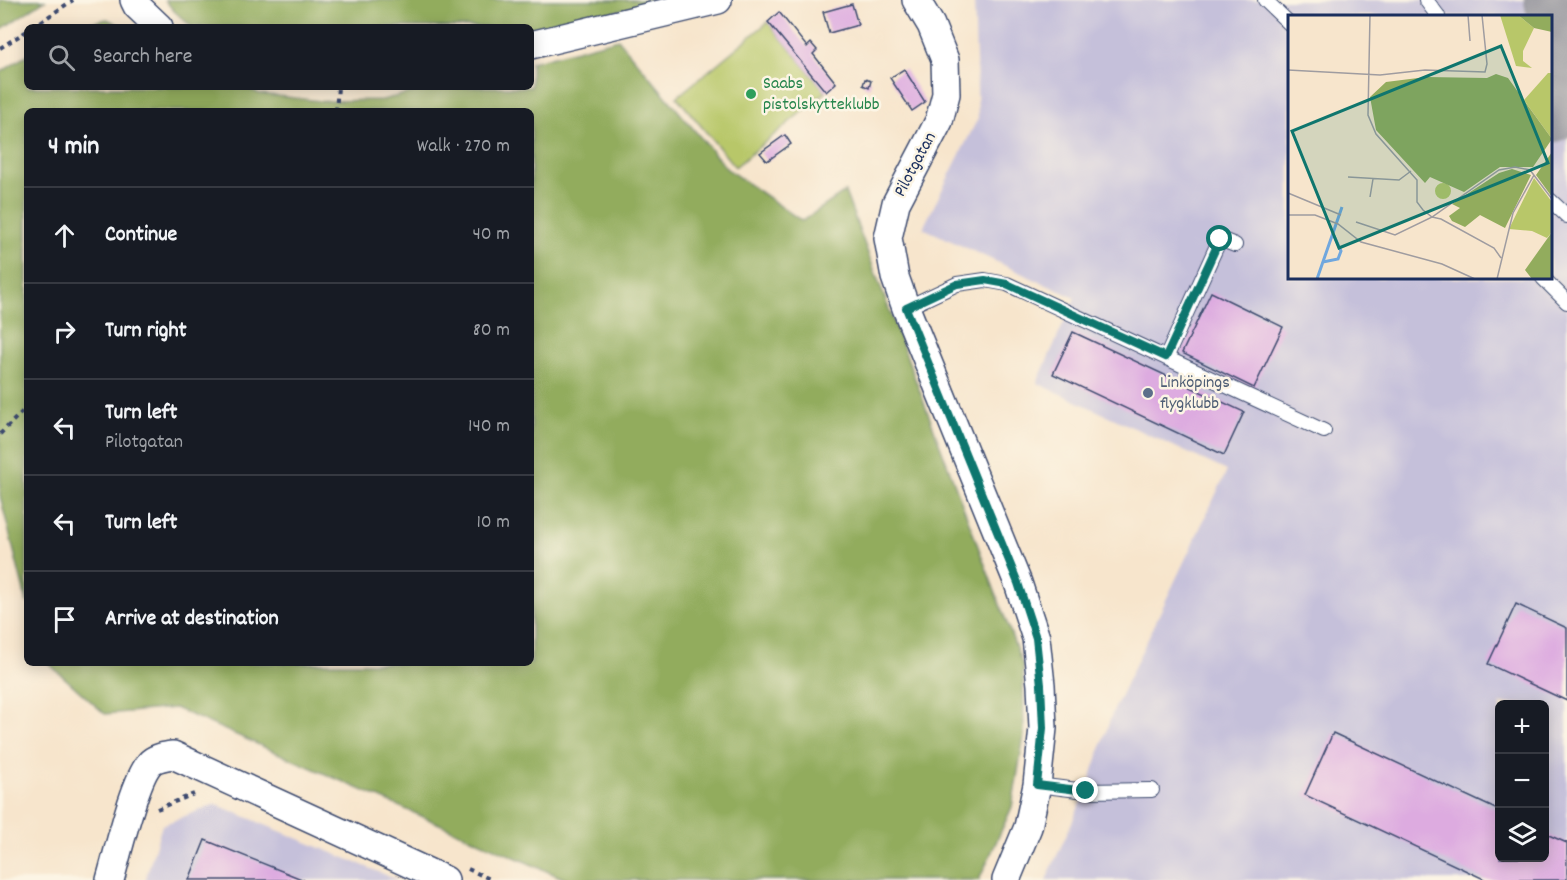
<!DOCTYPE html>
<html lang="en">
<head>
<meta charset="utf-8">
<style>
	body { margin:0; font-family:Dekko,sans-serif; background:#20242c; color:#f1f3f6 }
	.controls { position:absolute; right:18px; bottom:18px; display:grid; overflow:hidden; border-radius:9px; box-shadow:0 3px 15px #0003 }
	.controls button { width:54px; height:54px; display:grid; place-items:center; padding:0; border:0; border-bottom:2px solid #363941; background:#171b24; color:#f1f3f6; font:30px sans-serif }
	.stop { position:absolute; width:18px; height:18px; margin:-14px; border:4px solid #0f766e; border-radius:50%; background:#fff }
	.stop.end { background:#0f766e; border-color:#fff; box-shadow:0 2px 6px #0008 }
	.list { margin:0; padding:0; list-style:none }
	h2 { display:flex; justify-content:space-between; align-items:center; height:78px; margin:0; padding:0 24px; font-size:26px }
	h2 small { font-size:20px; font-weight:400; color:#9ea1a6 }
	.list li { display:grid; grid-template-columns:39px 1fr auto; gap:18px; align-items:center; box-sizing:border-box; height:96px; padding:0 24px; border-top:2px solid #363941 }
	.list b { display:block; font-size:22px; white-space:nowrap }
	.list p { margin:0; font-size:20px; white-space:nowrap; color:#9ea1a6 }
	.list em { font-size:20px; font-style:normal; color:#9ea1a6 }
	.icon { flex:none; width:33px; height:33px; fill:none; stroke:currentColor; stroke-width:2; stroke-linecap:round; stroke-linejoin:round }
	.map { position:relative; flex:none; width:1567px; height:880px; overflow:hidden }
	.search { position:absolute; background:#171b24; box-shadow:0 3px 15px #0003; left:24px; top:24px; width:510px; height:66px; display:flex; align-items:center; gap:15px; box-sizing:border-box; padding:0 21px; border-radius:9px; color:#9ea1a6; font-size:22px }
	.panel { position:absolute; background:#171b24; box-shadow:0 3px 15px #0003; left:24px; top:108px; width:510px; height:558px; border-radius:9px }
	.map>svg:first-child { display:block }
	.industrial { fill:#c5c0da; fill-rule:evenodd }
	.green { fill:#b8c769; stroke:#6a7b64; stroke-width:1.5 }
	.forest { fill:#92ac5d; stroke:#566e5e; stroke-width:1.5 }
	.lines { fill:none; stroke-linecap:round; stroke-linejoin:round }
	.taxiway { stroke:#898a95; stroke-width:66 }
	.building { fill:#ddabe0 }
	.service-casing { stroke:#3c4a6e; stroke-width:16 }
	.minor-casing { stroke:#3c4a6e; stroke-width:30 }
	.path { stroke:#3c4a6e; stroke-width:4; stroke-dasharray:4.5 4.5; stroke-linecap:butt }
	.service { stroke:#fff; stroke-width:14 }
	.minor { stroke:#fff; stroke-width:27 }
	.route { stroke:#0f766e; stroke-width:8 }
	.leisure-dot { fill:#2e9e5b; stroke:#fcf5e5; stroke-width:2 }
	.service-dot { fill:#5c6f8a; stroke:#fcf5e5; stroke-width:2 }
	.labels { text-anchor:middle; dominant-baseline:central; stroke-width:5; stroke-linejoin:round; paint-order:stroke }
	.leisure-label { font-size:18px; fill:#27864d; stroke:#fcf5e5; text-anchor:start }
	.street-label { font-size:18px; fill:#1b2f5e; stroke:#fcf5e5 }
	.service-label { font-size:18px; fill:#4e5e75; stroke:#fcf5e5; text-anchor:start }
	.inset-river { fill:none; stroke:#70a7de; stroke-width:3 }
	.inset-road { fill:none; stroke:#9f9ca0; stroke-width:1.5 }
	.view { fill:#0f766e; fill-opacity:0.15; stroke:#0f766e; stroke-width:3 }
	.inset-edge { fill:none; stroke:#1b2f5e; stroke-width:3 }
</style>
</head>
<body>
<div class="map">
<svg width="1567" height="880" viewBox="0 0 1567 880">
	<rect width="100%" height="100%" fill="#fcf5e5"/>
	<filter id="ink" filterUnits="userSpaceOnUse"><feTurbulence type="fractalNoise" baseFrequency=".0167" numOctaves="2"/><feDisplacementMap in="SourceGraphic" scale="12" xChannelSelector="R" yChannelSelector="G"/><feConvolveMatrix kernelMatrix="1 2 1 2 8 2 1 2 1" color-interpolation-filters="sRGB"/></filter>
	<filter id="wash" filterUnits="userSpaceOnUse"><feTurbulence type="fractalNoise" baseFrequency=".008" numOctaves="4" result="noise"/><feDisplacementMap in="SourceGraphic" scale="24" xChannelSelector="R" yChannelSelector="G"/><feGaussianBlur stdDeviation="1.35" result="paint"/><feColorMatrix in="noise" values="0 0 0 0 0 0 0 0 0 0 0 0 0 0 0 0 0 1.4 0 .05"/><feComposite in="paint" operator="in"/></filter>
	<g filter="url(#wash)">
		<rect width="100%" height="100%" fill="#f7e5cc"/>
		<path class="industrial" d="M974,0H1567V880H1046L1086,791L1112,714L1227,471L1037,383L1075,298L923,228L978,118ZM1290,16H1550V278H1290ZM1500,704H1544V858H1500Z
			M215,804L398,880H145L162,825Z"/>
		<path class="green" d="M768,22L826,92L735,167L677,97Z"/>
		<path class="forest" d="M0,0H45L0,30Z
			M165,0H665L531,31V27H192L174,11Z
			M107,19L124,27H72Z
			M618,39L727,169L802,221L845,192L1023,666L1024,736L1012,807L979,880H567L175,708L105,714L48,663H531V111H27V603L0,496V73L27,55V87H245L260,94L321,101L382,100L433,87H531V62Z"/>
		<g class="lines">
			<path class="taxiway" d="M1557,0L1567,39
				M1550,110L1567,91"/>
		</g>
		<g id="blocks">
			<path class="building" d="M852,4L858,25L829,33L823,12Z
				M779,12L807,47L811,43L817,50L813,54L836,83L826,92L768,22Z
				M904,69L925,102L912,111L890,78Z
				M865,79L871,81L869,88L863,85Z
				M785,135L791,144L767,161L760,153Z
				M1211,292L1283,327L1254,388L1182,353Z
				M1073,332L1244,412L1224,455L1053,374Z
				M1516,604L1567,628V701L1488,664Z
				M1333,733L1500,811V858H1544V833L1567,843V880H1486L1305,795Z
				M205,840L304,880H189Z"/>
		</g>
	</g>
	<g filter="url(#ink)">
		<use href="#blocks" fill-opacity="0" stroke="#3c4a6e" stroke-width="1.5"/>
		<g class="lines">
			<g class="service-casing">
				<path id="service" d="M1265,0L1290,24
					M1426,0L1438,16
					M1550,200L1567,216
					M1543,278L1567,302
					M906,308L957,284L985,280L1007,284L1324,431
					M1166,358L1220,239L1235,245
					M1037,785L1086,791L1152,790"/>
			</g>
			<g class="minor-casing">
				<path id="minor" d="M134,0L137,6L159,27
					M916,0L931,25L945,60L946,94L939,121L896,203L888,238L895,277L906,308L1018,583L1036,638L1041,685L1043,728L1037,785L1028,827L1006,880
					M531,45L718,0
					M110,880C117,856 135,777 151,762C157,757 165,756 173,755L445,880"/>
			</g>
			<path class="path" d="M33,27L73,0
				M0,48L27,31
				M336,111L338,87
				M0,434L27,407
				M157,809L194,794
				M468,869L492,880"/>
			<use href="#service" class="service"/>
			<use href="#minor" class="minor"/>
		</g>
	</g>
	<g class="lines" filter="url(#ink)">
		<path class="route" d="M1086,791L1037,785L1043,728L1041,685L1036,638L1018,583L906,308L957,284L985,280L1007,284L1166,357L1220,239"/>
	</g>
	<circle class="leisure-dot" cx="751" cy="94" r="6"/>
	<circle class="service-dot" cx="1148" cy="393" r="6"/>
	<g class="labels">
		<g class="leisure-label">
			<text x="763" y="84">Saabs<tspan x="763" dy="21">pistolskytteklubb</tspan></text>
		</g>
		<g class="street-label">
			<text transform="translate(916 165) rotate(-62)">Pilotgatan</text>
		</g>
		<g class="service-label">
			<text x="1160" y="383">Linköpings<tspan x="1160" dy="21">flygklubb</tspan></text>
		</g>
	</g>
	<g transform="translate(1288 15)">
		<rect width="264" height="264" fill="#f7e5cc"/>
		<path d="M212,0H230L246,13L235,36V46L244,53L228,51ZM260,58H264V124L236,85ZM246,163L264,187V217L259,223L244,216L221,214ZM147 176a8 8 0 1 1 16 0a8 8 0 1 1-16 0Z" fill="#b8c769"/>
		<path d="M230,0H264V17L246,13ZM208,59L220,63L264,124L245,152H212L176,177L142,162L137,168L88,115L82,82L98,67L138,62L199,63ZM264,137V182L248,160ZM224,154L243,160L217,213L192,200L177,212L164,206L161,201L172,193L164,189L211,158ZM264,217V264H244L237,255Z" fill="#92ac5d"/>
		<path class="inset-river" d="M35,247L50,244L53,236L46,221M29,264L54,192"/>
		<path class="inset-road" d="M82,0L80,100L88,119L129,165V187L135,195L144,202L211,155L227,152L242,155L264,184M180,0L182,26M0,55L92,60L137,55L197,57L199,49L194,0M60,162L111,165L123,156M0,178L53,200M82,182L85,164M0,200H27L50,209L73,227L154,249L187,264M68,207L107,220L144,202L153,204L206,233L213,243M209,264L225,198L246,160"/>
		<path class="view" d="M213,31L260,148L51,233L4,116Z"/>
		<rect width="264" height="264" class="inset-edge"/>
	</g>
</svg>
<div class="controls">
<button>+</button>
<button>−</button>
<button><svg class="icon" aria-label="layers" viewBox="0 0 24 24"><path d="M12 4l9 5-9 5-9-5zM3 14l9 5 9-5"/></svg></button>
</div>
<div class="stop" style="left:1220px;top:239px"></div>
<div class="stop end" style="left:1086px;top:791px"></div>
<div class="search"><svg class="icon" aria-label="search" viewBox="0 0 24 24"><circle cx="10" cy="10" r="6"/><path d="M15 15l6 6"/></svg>Search here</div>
<section class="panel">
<h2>4 min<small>Walk · 270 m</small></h2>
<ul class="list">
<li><svg class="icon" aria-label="ahead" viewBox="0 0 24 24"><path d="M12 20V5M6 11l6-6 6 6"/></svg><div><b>Continue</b></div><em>40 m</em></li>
<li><svg class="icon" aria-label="right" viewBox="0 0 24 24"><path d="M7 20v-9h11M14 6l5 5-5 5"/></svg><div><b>Turn right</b></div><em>80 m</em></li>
<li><svg class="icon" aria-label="left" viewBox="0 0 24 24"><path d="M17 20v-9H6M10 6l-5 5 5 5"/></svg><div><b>Turn left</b><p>Pilotgatan</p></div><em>140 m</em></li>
<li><svg class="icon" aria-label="left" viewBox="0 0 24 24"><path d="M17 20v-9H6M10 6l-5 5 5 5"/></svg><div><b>Turn left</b></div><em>10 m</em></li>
<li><svg class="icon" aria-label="arrive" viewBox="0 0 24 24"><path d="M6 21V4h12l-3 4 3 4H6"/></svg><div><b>Arrive at destination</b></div></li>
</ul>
</section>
</div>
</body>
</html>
